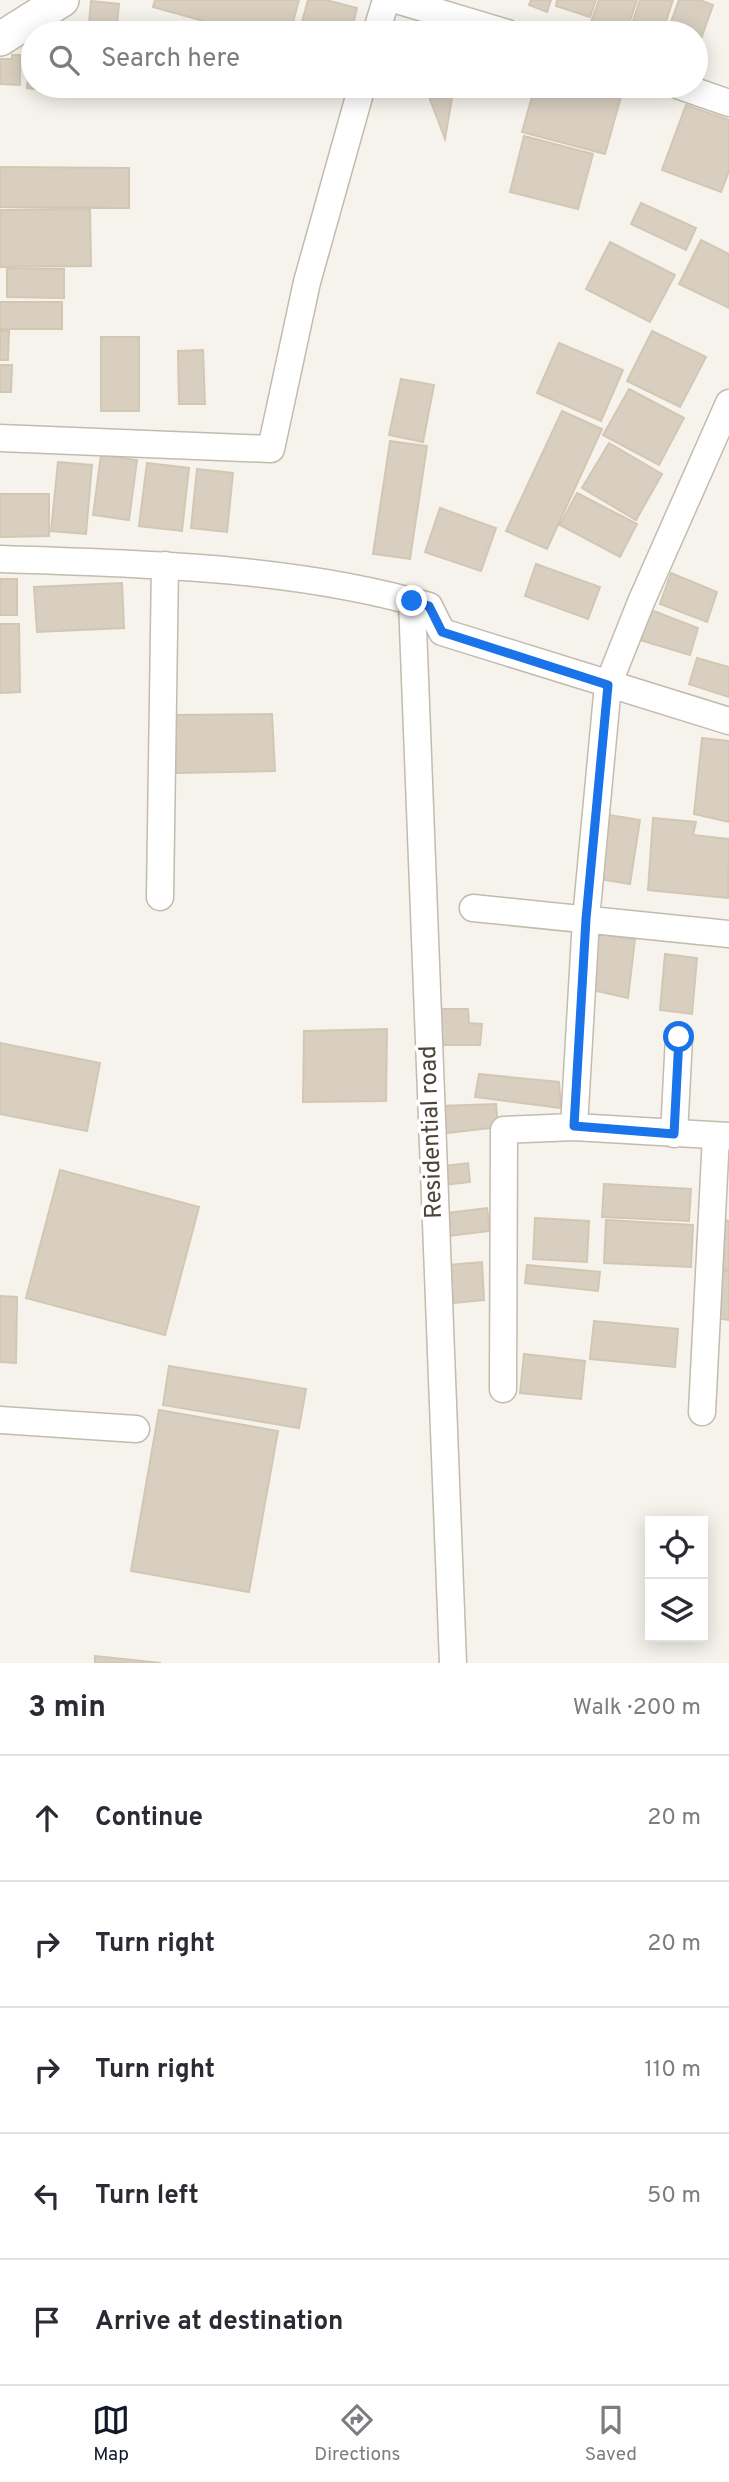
<!DOCTYPE html>
<html lang="en">
<head>
<meta charset="utf-8">
<style>
	body { margin:0; font-family:Overpass,sans-serif; background:#f2f2f3; color:#2b2b33 }
	.controls { position:absolute; right:21px; bottom:21px; display:grid; overflow:hidden; border-radius:0px; box-shadow:0 4px 18px #0003 }
	.controls button { width:63px; height:63px; display:grid; place-items:center; padding:0; border:0; border-bottom:2px solid #e1e1e2; background:#fff; color:#2b2b33; font:35px sans-serif }
	.stop { position:absolute; width:21px; height:21px; margin:-16px; border:5px solid #1a73e8; border-radius:50%; background:#fff }
	.stop.end { background:#1a73e8; border-color:#fff; box-shadow:0 2px 7px #0008 }
	.list { margin:0; padding:0; list-style:none }
	h2 { display:flex; justify-content:space-between; align-items:center; height:91px; margin:0; padding:0 28px; font-size:30px }
	h2 small { font-size:23px; font-weight:400; color:#7c7c81 }
	.list li { display:grid; grid-template-columns:46px 1fr auto; gap:21px; align-items:center; box-sizing:border-box; height:126px; padding:0 28px; border-top:2px solid #e1e1e2 }
	.list b { display:block; font-size:26px; white-space:nowrap }
	.list em { font-size:23px; font-style:normal; color:#7c7c81 }
	.icon { flex:none; width:38px; height:38px; fill:none; stroke:currentColor; stroke-width:2; stroke-linecap:round; stroke-linejoin:round }
	.map { position:relative; flex:none; width:729px; height:1663px; overflow:hidden }
	.search { position:absolute; background:#fff; box-shadow:0 4px 18px #0003; left:21px; right:21px; top:21px; height:77px; display:flex; align-items:center; gap:18px; box-sizing:border-box; padding:0 24px; border-radius:38px; color:#7c7c81; font-size:26px }
	.sheet { height:721px; background:#fff }
	nav { display:flex; justify-content:space-around; align-items:center; box-sizing:border-box; height:98px; border-top:2px solid #e1e1e2; background:#fff; font-size:19px; color:#7c7c81 }
	nav a { display:grid; justify-items:center; gap:4px }
	nav .on { color:#111827 }
	.map>svg:first-child { display:block }
	.building { fill:#d8cfc1; stroke:#d3c7b4; stroke-width:2 }
	.lines { fill:none; stroke-linecap:round; stroke-linejoin:round }
	.minor-casing { stroke:#c2bbae; stroke-width:29 }
	.tertiary-casing { stroke:#c2bbae; stroke-width:36 }
	.minor { stroke:#fff; stroke-width:26 }
	.tertiary { stroke:#fff; stroke-width:33 }
	.route { stroke:#1a73e8; stroke-width:9 }
	.labels { text-anchor:middle; dominant-baseline:central; stroke-width:7; stroke-linejoin:round; paint-order:stroke }
	.street-label { font-size:24px; fill:#4b4439; stroke:#fff }
</style>
</head>
<body>
<div class="map">
<svg width="729" height="1663" viewBox="0 0 729 1663">
	<rect width="100%" height="100%" fill="#f6f3ec"/>
	<path class="building" d="M155,0H299L290,33H247L153,7Z
		M308,0H326L357,8L351,33H299Z
		M531,0H551L547,12L529,5Z
		M557,0H596L590,17L556,6Z
		M599,0H637L626,33L591,22Z
		M640,0H673L662,33H629Z
		M679,0H700L713,5L696,53V33H667Z
		M91,1L119,4L116,33H88Z
		M401,24L450,33H405Z
		M12,55H20V85L0,84V59H12Z
		M30,62H33V86H80V94L27,88Z
		M83,86H112L111,91L83,89Z
		M425,86H454L445,139Z
		M535,86H595L622,93L605,154L522,132Z
		M686,105L729,120V171L721,192L662,170Z
		M524,136L593,154L578,209L510,192Z
		M0,167L129,168V208L0,207Z
		M641,203L696,228L686,250L631,224Z
		M90,209L91,266L0,267V210Z
		M701,240L729,254V308L679,284Z
		M610,242L675,275L650,322L586,289Z
		M7,268L64,269V298L7,297Z
		M0,302H62V329H0Z
		M0,331H9L8,360H0Z
		M652,331L706,357L680,407L627,381Z
		M101,337H139V411H101Z
		M559,343L623,370L601,421L537,393Z
		M203,350L205,404H179L178,351Z
		M0,365H12L11,392H0Z
		M401,379L434,385L423,442L389,435Z
		M629,389L684,418L659,465L603,435Z
		M562,411L602,429L547,549L506,531Z
		M390,441L427,446L410,559L373,554Z
		M609,443L662,474L636,520L582,488Z
		M101,455L137,460L129,520L93,515Z
		M58,462L92,465L86,534L51,531Z
		M147,463L189,468L182,531L139,526Z
		M197,469L233,473L227,532L191,528Z
		M577,493L637,524L620,557L560,525Z
		M0,494H49V536L0,537Z
		M440,508L496,528L481,571L425,552Z
		M536,564L600,587L588,619L525,596Z
		M671,573L717,592L707,622L660,604Z
		M0,579H17V615H0Z
		M122,583L124,628L37,632L34,587Z
		M651,610L698,628L690,655L640,640Z
		M0,624H19L20,692L0,693Z
		M697,658L729,667V697L689,684Z
		M272,714L275,771L176,773L174,715Z
		M702,738L729,741V822L694,814Z
		M609,815L640,820L630,884L599,879Z
		M653,818L696,822L693,835L729,839L728,898L648,890Z
		M598,934L635,939L628,998L592,990Z
		M665,954L697,958L692,1014L660,1010Z
		M435,1009H468L469,1023L482,1024L480,1045H435Z
		M387,1029L386,1101L303,1102L304,1031Z
		M0,1043L100,1063L87,1131L0,1114Z
		M479,1074L559,1082L561,1108L475,1097Z
		M496,1104L498,1127L438,1134L439,1106Z
		M468,1163L470,1182L437,1186L435,1167Z
		M60,1170L199,1207L165,1335L26,1298Z
		M604,1184L691,1189L689,1221L602,1217Z
		M487,1208L490,1231L449,1236L446,1213Z
		M535,1218L589,1221L587,1262L533,1259Z
		M721,1219L729,1221V1269L714,1267Z
		M606,1220L693,1225L691,1267L604,1263Z
		M482,1262L484,1300L454,1303L449,1265Z
		M527,1265L600,1272L598,1291L525,1283Z
		M722,1270L729,1271V1320L716,1318Z
		M0,1296L17,1297L16,1363L0,1362Z
		M594,1321L678,1329L675,1367L590,1359Z
		M524,1354L585,1361L581,1399L520,1393Z
		M169,1366L306,1389L299,1428L163,1405Z
		M159,1410L278,1431L249,1592L131,1571Z
		M95,1656L161,1663H95Z"/>
	<g class="lines">
		<g class="minor-casing">
			<path id="minor" d="M397,0L507,33
				M376,33L386,0
				M680,86L729,103
				M0,438L271,449L307,282L362,86
				M0,559C143,564 291,566 429,606L442,632L729,721
				M412,601L453,1663
				M160,897L165,565
				M473,908L729,934
				M574,1127L586,919L608,685L641,602L729,403
				M674,1134L679,1037
				M503,1389L504,1130L574,1127L729,1136
				M702,1412L716,1136
				M0,1420L136,1429"/>
		</g>
		<g class="tertiary-casing">
			<path id="tertiary" d="M0,39L62,0"/>
		</g>
		<use href="#minor" class="minor"/>
		<use href="#tertiary" class="tertiary"/>
	</g>
	<g class="lines">
		<path class="route" d="M412,601L429,606L442,632L608,685L586,919L574,1126L674,1134L679,1037"/>
	</g>
	<g class="labels">
		<g class="street-label">
			<text transform="translate(432 1132) rotate(-92)">Residential road</text>
		</g>
	</g>
</svg>
<div class="controls">
<button><svg class="icon" aria-label="locate" viewBox="0 0 24 24"><circle cx="12" cy="12" r="6"/><path d="M12 2v4M12 18v4M2 12h4M18 12h4"/></svg></button>
<button><svg class="icon" aria-label="layers" viewBox="0 0 24 24"><path d="M12 4l9 5-9 5-9-5zM3 14l9 5 9-5"/></svg></button>
</div>
<div class="stop" style="left:679px;top:1037px"></div>
<div class="stop end" style="left:412px;top:601px"></div>
<div class="search"><svg class="icon" aria-label="search" viewBox="0 0 24 24"><circle cx="10" cy="10" r="6"/><path d="M15 15l6 6"/></svg>Search here</div>
</div>
<section class="sheet">
<h2>3 min<small>Walk · 200 m</small></h2>
<ul class="list">
<li><svg class="icon" aria-label="ahead" viewBox="0 0 24 24"><path d="M12 20V5M6 11l6-6 6 6"/></svg><div><b>Continue</b></div><em>20 m</em></li>
<li><svg class="icon" aria-label="right" viewBox="0 0 24 24"><path d="M7 20v-9h11M14 6l5 5-5 5"/></svg><div><b>Turn right</b></div><em>20 m</em></li>
<li><svg class="icon" aria-label="right" viewBox="0 0 24 24"><path d="M7 20v-9h11M14 6l5 5-5 5"/></svg><div><b>Turn right</b></div><em>110 m</em></li>
<li><svg class="icon" aria-label="left" viewBox="0 0 24 24"><path d="M17 20v-9H6M10 6l-5 5 5 5"/></svg><div><b>Turn left</b></div><em>50 m</em></li>
<li><svg class="icon" aria-label="arrive" viewBox="0 0 24 24"><path d="M6 21V4h12l-3 4 3 4H6"/></svg><div><b>Arrive at destination</b></div></li>
</ul>
</section>
<nav>
<a class="on"><svg class="icon" aria-label="map" viewBox="0 0 24 24"><path d="M3 6l6-2 6 2 6-2v14l-6 2-6-2-6 2zM9 4v14M15 6v14"/></svg>Map</a>
<a><svg class="icon" aria-label="directions" viewBox="0 0 24 24"><path d="M12 3l9 9-9 9-9-9zM9 14v-3h6M13 9l2 2-2 2"/></svg>Directions</a>
<a><svg class="icon" aria-label="saved" viewBox="0 0 24 24"><path d="M7 4h10v16l-5-4-5 4z"/></svg>Saved</a>
</nav>
</body>
</html>
